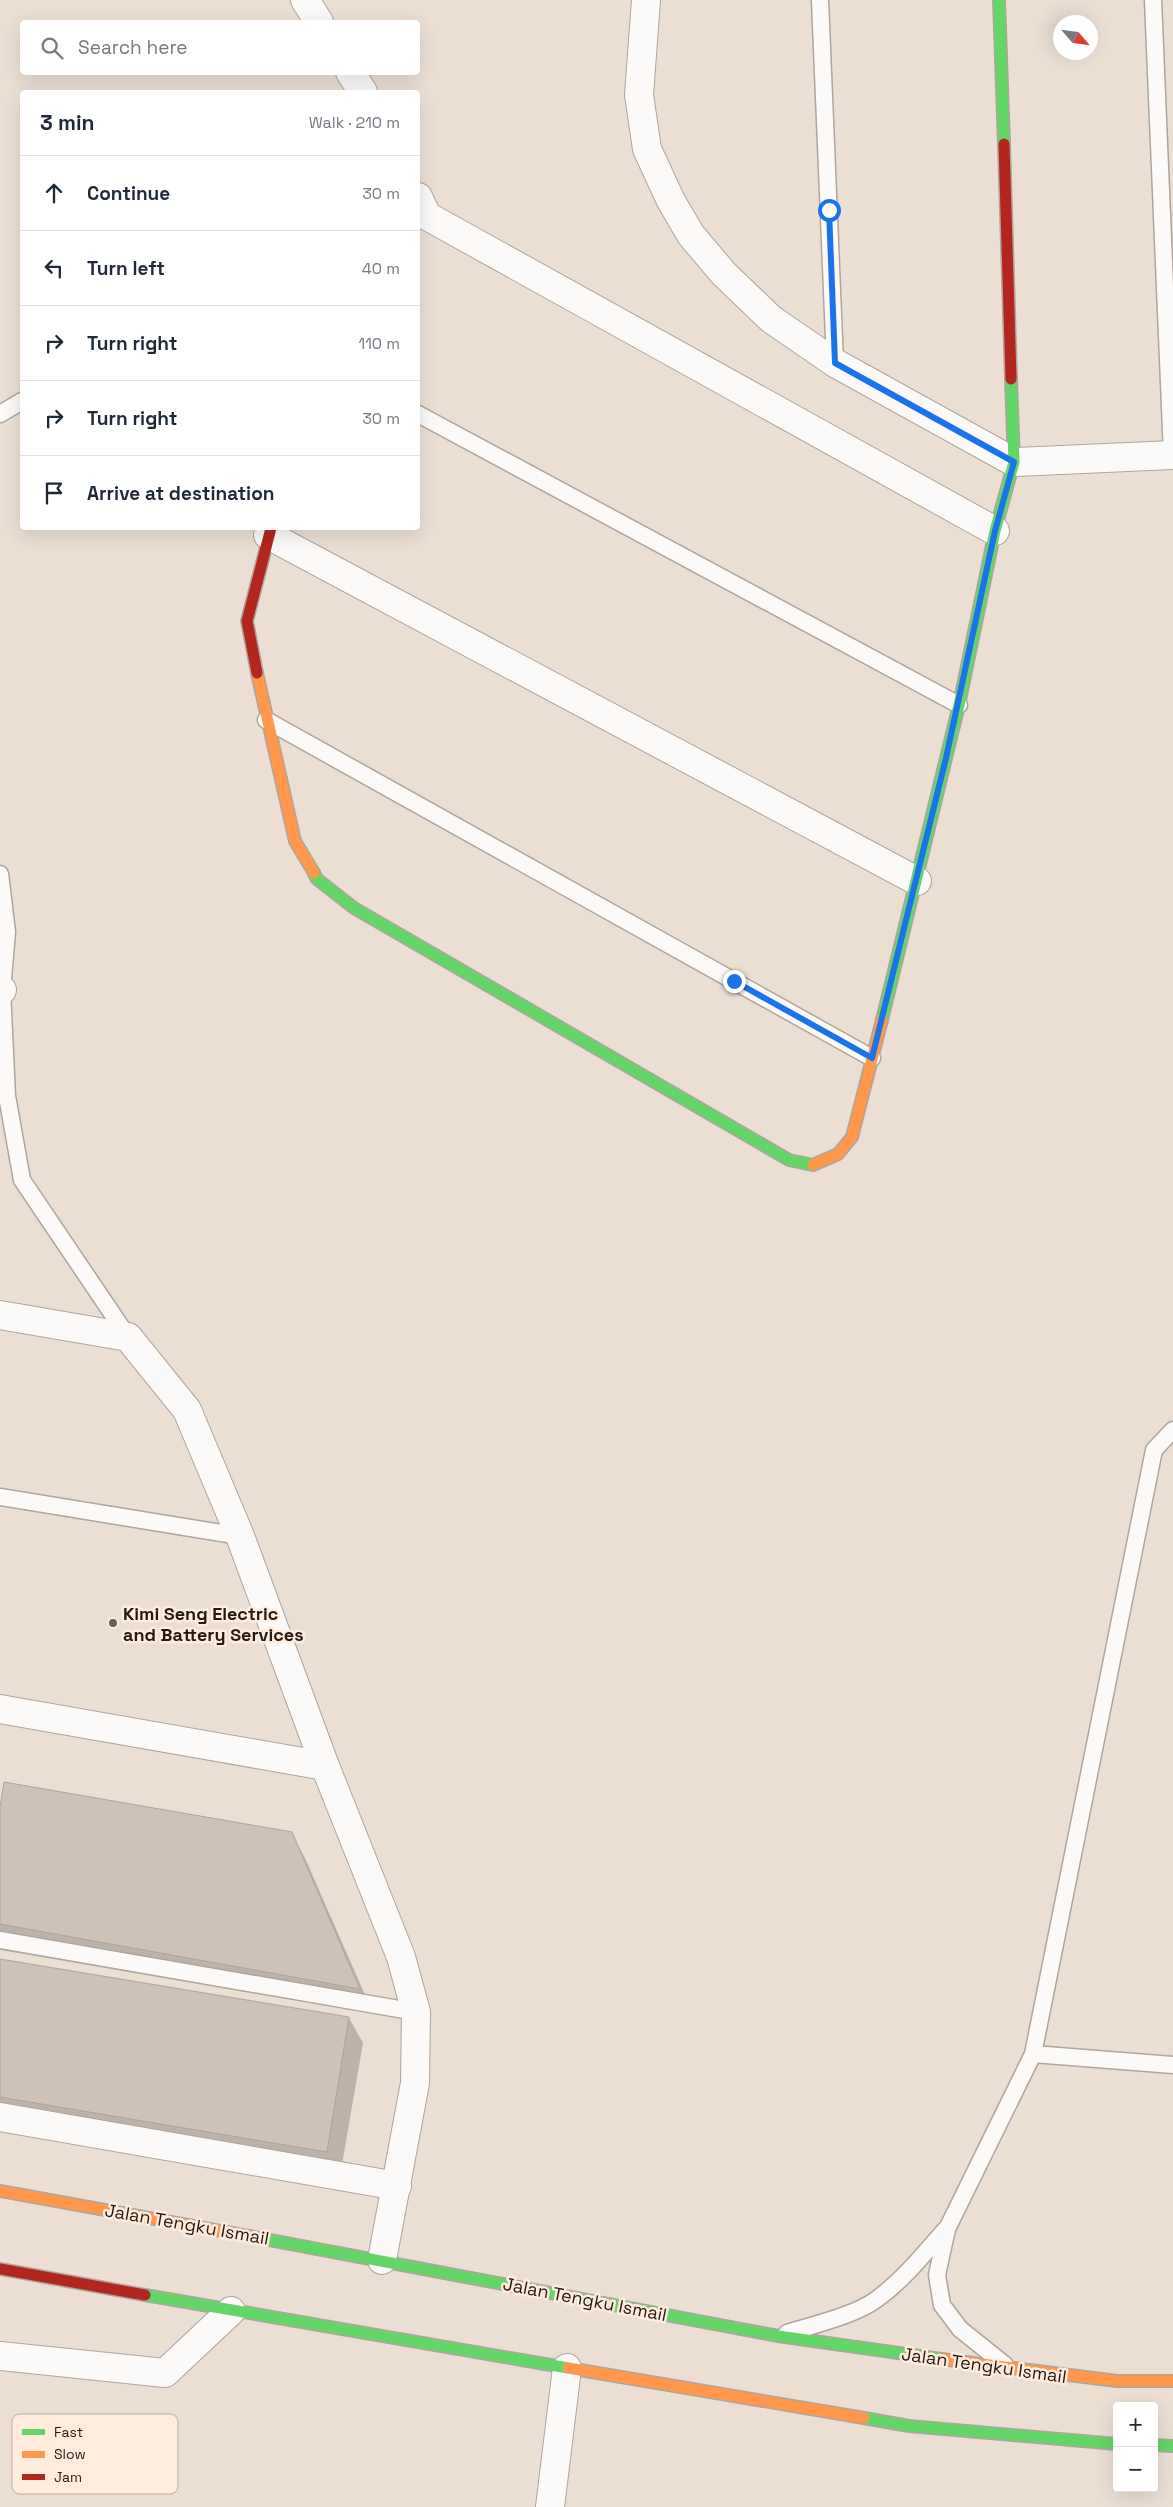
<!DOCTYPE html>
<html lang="en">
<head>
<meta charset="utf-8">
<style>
	body { margin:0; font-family:"Space Grotesk",sans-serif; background:#f2f2f3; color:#1f2937 }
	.controls { position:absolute; right:15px; bottom:15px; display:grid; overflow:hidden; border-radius:5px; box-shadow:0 5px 20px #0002 }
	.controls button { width:45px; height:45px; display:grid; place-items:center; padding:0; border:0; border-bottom:1px solid #e0e1e3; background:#fff; color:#1f2937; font:25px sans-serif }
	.compass { position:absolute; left:1053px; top:15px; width:45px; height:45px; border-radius:50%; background:#fff; box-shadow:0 5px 20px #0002; rotate:118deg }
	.stop { position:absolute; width:15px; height:15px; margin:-11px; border:4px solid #1a73e8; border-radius:50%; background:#fff }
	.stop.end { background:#1a73e8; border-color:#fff; box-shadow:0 1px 5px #0008 }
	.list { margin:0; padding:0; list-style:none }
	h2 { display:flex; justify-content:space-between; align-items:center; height:65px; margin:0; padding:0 20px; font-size:21px }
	h2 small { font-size:16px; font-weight:400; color:#747a83 }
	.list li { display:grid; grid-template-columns:32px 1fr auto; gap:15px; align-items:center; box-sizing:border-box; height:75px; padding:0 20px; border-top:1px solid #e0e1e3 }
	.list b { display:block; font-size:19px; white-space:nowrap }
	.list em { font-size:16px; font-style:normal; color:#747a83 }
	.icon { flex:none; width:28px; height:28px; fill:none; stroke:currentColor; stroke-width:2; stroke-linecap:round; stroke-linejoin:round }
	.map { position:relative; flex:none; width:1173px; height:2507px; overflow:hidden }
	.search { position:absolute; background:#fff; box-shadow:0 5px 20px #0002; left:20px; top:20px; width:400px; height:55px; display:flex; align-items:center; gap:12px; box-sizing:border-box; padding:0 18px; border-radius:5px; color:#747a83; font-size:19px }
	.panel { position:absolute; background:#fff; box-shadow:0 5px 20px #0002; left:20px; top:90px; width:400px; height:440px; border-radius:5px }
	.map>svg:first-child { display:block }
	.shadow { fill:#0003 }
	.building { fill:#cec2b8; stroke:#ada49b }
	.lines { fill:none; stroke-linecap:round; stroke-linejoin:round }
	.lane-casing { stroke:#aea59c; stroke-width:19 }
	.street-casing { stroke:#aea59c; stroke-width:30 }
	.fast-casing { stroke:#aea59c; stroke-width:14 }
	.slow-casing { stroke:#aea59c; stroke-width:14 }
	.jam-casing { stroke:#aea59c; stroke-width:14 }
	.lane { stroke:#fcfaf9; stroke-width:16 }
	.street { stroke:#fcfaf9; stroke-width:28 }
	.fast { stroke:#63d668; stroke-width:11 }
	.slow { stroke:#ff974d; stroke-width:11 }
	.jam { stroke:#b3261e; stroke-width:11 }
	.route { stroke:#1a73e8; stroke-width:6 }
	.poi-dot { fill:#685f57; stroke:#ffecdc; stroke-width:2 }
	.labels { text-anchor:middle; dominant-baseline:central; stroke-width:5; stroke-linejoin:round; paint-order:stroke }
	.poi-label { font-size:18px; font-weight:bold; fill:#221a13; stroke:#ffecdc; text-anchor:start }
	.street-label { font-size:18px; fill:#221a13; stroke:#ffecdc }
	.key { fill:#ffecdc; stroke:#bdada0; stroke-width:1 }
	.key-label { font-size:14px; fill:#221a13 }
</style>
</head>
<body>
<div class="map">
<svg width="1173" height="2507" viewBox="0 0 1173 2507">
	<rect width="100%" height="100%" fill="#ebdfd4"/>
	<path class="shadow" d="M0,1815L291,1833L305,1858L373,2013L0,1946Z
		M0,1960L349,2018L363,2043L340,2176L0,2119Z"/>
	<path class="building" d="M4,1782L292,1832L360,1989L0,1924V1807Z
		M0,1959L349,2017L327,2152L0,2097Z"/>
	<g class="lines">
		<g class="lane-casing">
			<path id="lane" d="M820,0L835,363
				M1153,0L1172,455
				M0,414L22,401
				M418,414L959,705
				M266,720L872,1058
				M0,874L7,932L2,990L7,1096L22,1180L128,1337
				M0,1497L240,1536
				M0,1940L416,2012
				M1033,2054L1173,2065
				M787,2333C813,2325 856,2315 877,2299C903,2280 924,2254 945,2230
				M1005,2365L960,2329L942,2305L937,2275L947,2229L1033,2054L1154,1450L1173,1430"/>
		</g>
		<g class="street-casing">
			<path id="street" d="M305,0L319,22
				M646,0L639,95L647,149L671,201L691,235L724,274L771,319L835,363L1014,462L1173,455
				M350,72L363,92
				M418,197L427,216L995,531
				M268,535L917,881
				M0,989L2,990
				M0,1315L128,1337L187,1410L240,1536L325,1766L401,1957L416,2012L415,2083L382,2260
				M0,1709L325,1766
				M0,2117L397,2186
				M0,2356L165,2373L231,2311
				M550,2507L567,2368"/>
		</g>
		<g class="fast-casing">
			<path id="fast" d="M999,0L1004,144
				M314,873L317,879L354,908L789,1160L813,1165
				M882,1020L959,705L995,531L1014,462L1011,379
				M259,2238L778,2336L941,2359
				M145,2295L568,2368
				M864,2418L909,2426L1117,2444
				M1154,2445L1173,2446"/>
		</g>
		<g class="slow-casing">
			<path id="slow" d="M257,673L295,841L314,873
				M813,1165L838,1154L852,1137L882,1020
				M0,2191L259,2238
				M941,2359L1117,2381H1173
				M568,2368L864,2418"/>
		</g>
		<g class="jam-casing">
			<path id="jam" d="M1004,144L1011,379
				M257,673L247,621L271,528
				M0,2269L145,2295"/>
		</g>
		<use href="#lane" class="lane"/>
		<use href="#street" class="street"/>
		<use href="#fast" class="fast"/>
		<use href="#slow" class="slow"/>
		<use href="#jam" class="jam"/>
	</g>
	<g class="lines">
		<path class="route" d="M734,981L872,1058L946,758L995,531L1014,462L835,363L829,210"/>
	</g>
	<circle class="poi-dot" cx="113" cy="1623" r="5"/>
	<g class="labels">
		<g class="poi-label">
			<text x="123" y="1613">Kimi Seng Electric<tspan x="123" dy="21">and Battery Services</tspan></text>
		</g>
		<g class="street-label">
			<text transform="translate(187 2224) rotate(10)">Jalan Tengku Ismail</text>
			<text transform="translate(585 2299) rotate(11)">Jalan Tengku Ismail</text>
			<text transform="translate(984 2365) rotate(8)">Jalan Tengku Ismail</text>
		</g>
	</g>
	<rect x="12" y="2414" width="166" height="80" rx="8" class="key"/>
	<rect x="22" y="2429" width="23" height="6" fill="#63d668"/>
	<rect x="22" y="2451" width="23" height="7" fill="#ff974d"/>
	<rect x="22" y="2474" width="23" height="6" fill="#b3261e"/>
	<g class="key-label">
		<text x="54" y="2437">Fast</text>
		<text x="54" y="2459">Slow</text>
		<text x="54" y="2482">Jam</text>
	</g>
</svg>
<div class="controls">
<button>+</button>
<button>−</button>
</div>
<svg class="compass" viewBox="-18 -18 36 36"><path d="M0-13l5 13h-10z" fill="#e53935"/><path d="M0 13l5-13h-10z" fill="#747a83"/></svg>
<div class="stop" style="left:829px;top:210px"></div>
<div class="stop end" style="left:734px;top:981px"></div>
<div class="search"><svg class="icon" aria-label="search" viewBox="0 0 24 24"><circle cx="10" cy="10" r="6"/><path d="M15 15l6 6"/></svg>Search here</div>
<section class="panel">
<h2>3 min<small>Walk · 210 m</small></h2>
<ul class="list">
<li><svg class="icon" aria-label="ahead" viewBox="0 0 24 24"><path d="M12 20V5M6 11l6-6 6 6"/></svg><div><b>Continue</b></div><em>30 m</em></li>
<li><svg class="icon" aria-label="left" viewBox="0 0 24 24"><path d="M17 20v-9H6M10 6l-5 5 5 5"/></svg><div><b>Turn left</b></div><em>40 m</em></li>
<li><svg class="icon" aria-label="right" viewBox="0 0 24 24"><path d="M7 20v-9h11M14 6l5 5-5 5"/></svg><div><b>Turn right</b></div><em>110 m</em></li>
<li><svg class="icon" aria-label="right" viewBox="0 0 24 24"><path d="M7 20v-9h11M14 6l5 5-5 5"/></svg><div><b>Turn right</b></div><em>30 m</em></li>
<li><svg class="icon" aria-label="arrive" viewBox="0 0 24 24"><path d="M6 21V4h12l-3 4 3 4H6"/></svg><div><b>Arrive at destination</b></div></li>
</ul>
</section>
</div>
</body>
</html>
